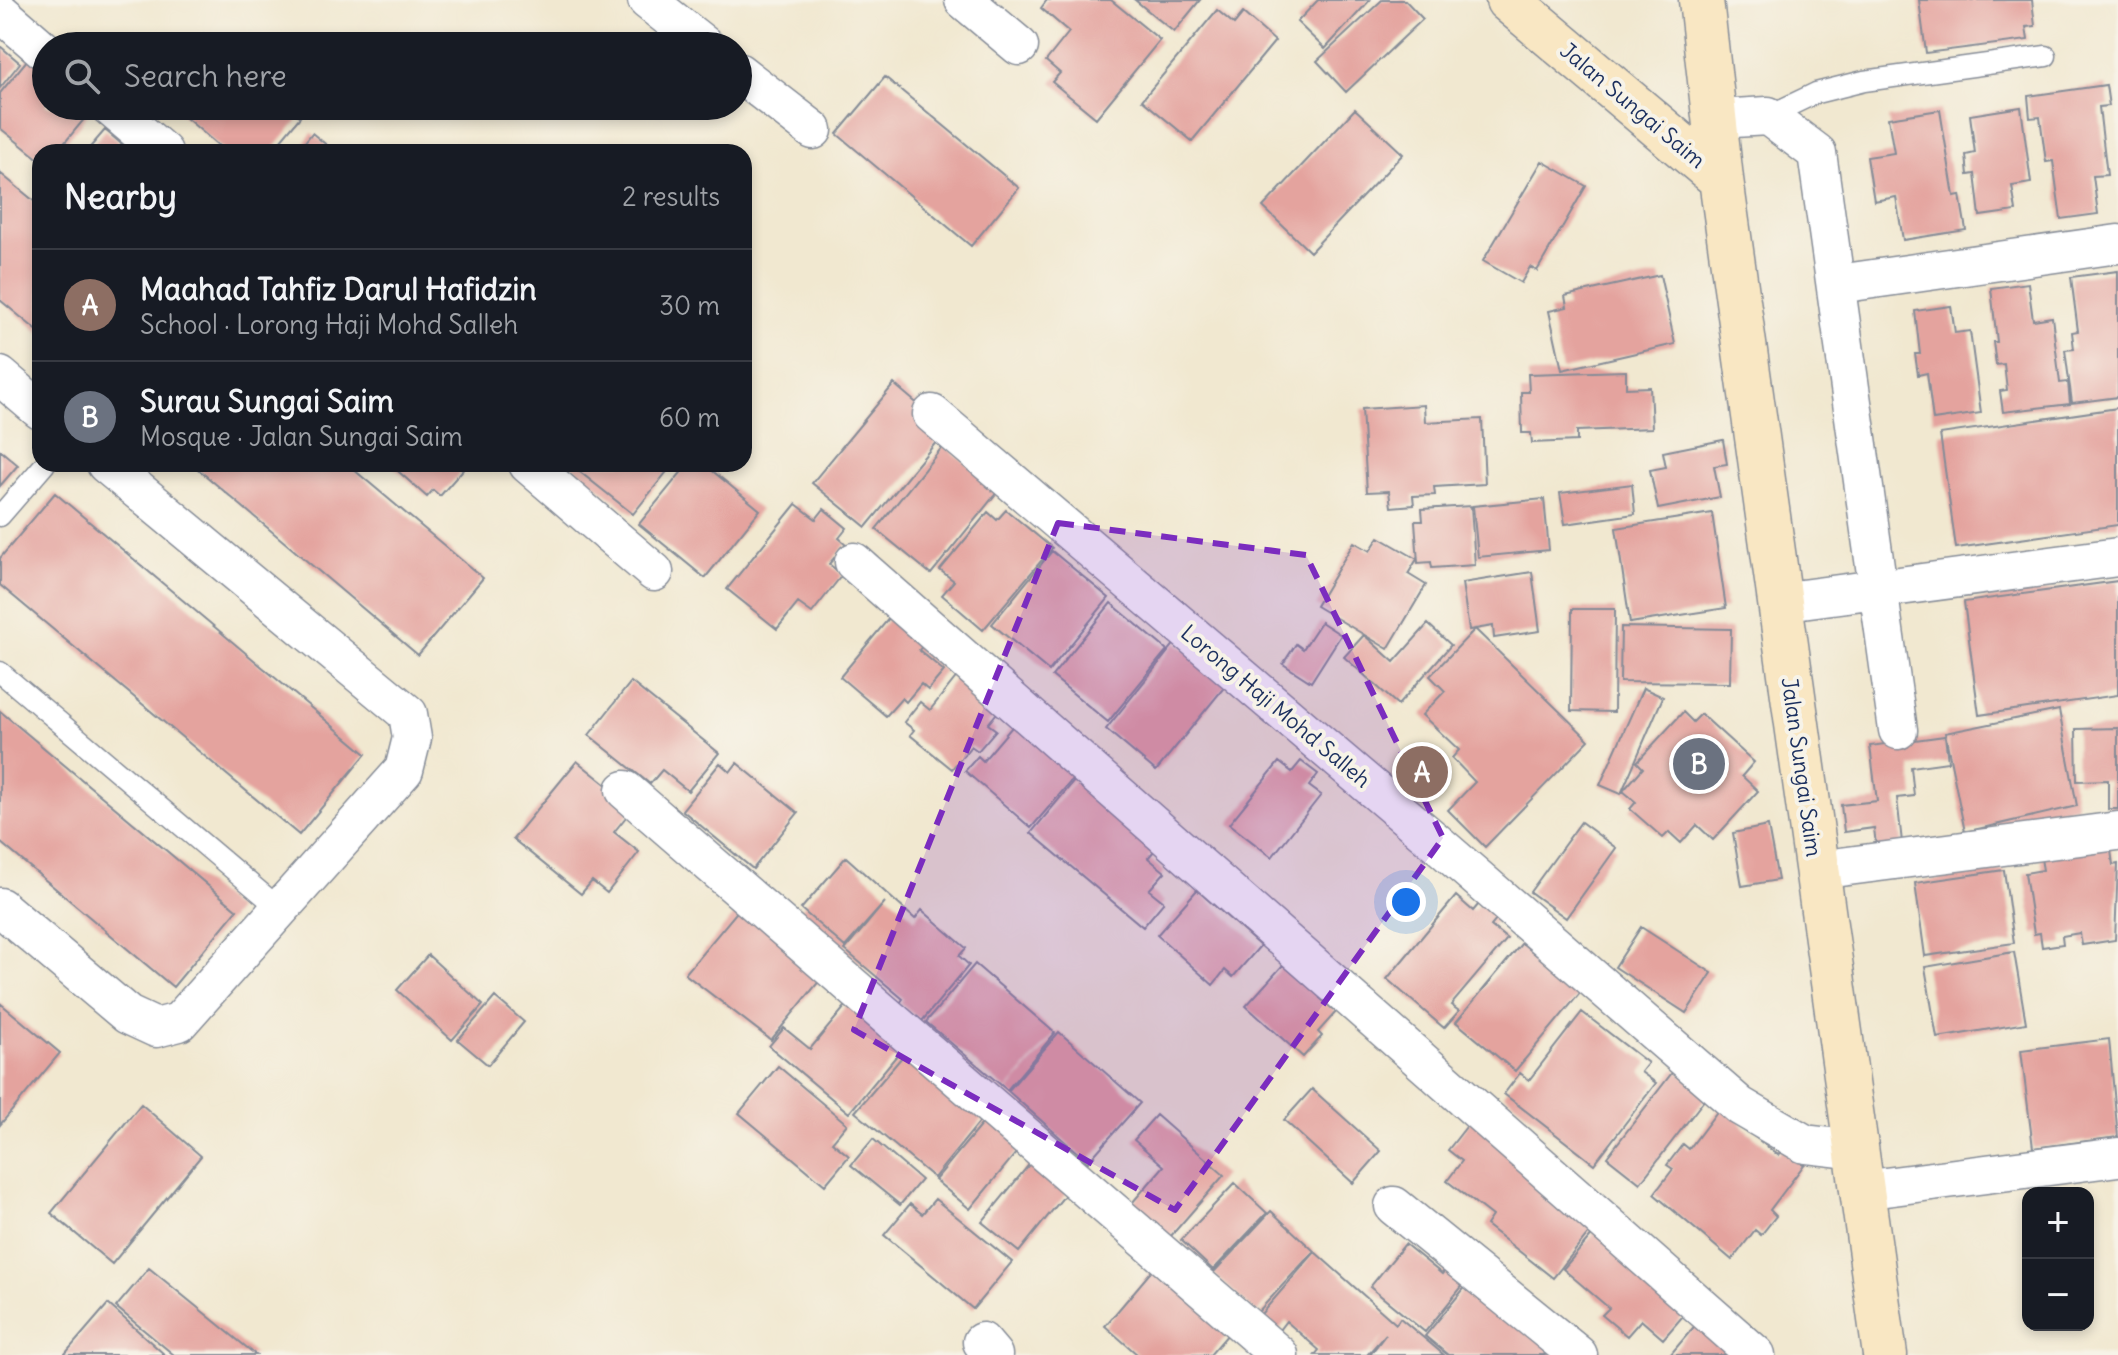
<!DOCTYPE html>
<html lang="en">
<head>
<meta charset="utf-8">
<style>
	body { margin:0; font-family:Delius,sans-serif; background:#242831; color:#f1f3f6 }
	.controls { position:absolute; right:24px; bottom:24px; display:grid; overflow:hidden; border-radius:16px; box-shadow:0 4px 12px #0003 }
	.controls button { width:72px; height:72px; display:grid; place-items:center; padding:0; border:0; border-bottom:2px solid #363941; background:#171b24; color:#f1f3f6; font:40px sans-serif }
	.you { position:absolute; left:1406px; top:902px; width:28px; height:28px; margin:-20px; border:6px solid #fff; border-radius:50%; background:#1a73e8; box-shadow:0 0 0 12px #1a73e833 }
	.badge { display:grid; place-items:center; width:52px; height:52px; border-radius:50%; background:#8c9099; color:#fff; font-size:26px; font-weight:700 }
	.pin { position:absolute; translate:-50% -50%; border:4px solid #fff; box-shadow:0 2px 8px #0006 }
	.list { margin:0; padding:0; list-style:none }
	h2 { display:flex; justify-content:space-between; align-items:center; height:104px; margin:0; padding:0 32px; font-size:34px }
	h2 small { font-size:26px; font-weight:400; color:#9ea1a6 }
	.list li { display:grid; grid-template-columns:52px 1fr auto; gap:24px; align-items:center; box-sizing:border-box; height:112px; padding:0 32px; border-top:2px solid #363941 }
	.list b { display:block; font-size:30px; white-space:nowrap }
	.list p { margin:0; font-size:26px; white-space:nowrap; color:#9ea1a6 }
	.list em { font-size:26px; font-style:normal; color:#9ea1a6 }
	.icon { flex:none; width:44px; height:44px; fill:none; stroke:currentColor; stroke-width:2; stroke-linecap:round; stroke-linejoin:round }
	.map { position:relative; flex:none; width:2118px; height:1355px; overflow:hidden }
	.search { position:absolute; background:#171b24; box-shadow:0 4px 12px #0003; left:32px; top:32px; width:720px; height:88px; display:flex; align-items:center; gap:20px; box-sizing:border-box; padding:0 28px; border-radius:44px; color:#9ea1a6; font-size:30px }
	.panel { position:absolute; background:#171b24; box-shadow:0 4px 12px #0003; left:32px; top:144px; width:720px; height:328px; border-radius:24px }
	.map>svg:first-child { display:block }
	.building { fill:#e4a39e }
	.lines { fill:none; stroke-linecap:round; stroke-linejoin:round }
	.lane-casing { stroke:#868c97; stroke-width:23 }
	.street-casing { stroke:#868c97; stroke-width:41 }
	.secondary-casing { stroke:#868c97; stroke-width:47 }
	.lane { stroke:#fff; stroke-width:20 }
	.street { stroke:#fff; stroke-width:38 }
	.secondary { stroke:#f9e7c3; stroke-width:44 }
	.marked { fill:#7b2cbf; fill-opacity:0.2; stroke:#7b2cbf; stroke-width:6; stroke-dasharray:16 10; stroke-linejoin:round }
	.labels { text-anchor:middle; dominant-baseline:central; stroke-width:8; stroke-linejoin:round; paint-order:stroke }
	.street-label { font-size:22px; fill:#1b2f5e; stroke:#f7f3e8 }
</style>
</head>
<body>
<div class="map">
<svg width="2118" height="1355" viewBox="0 0 2118 1355">
	<rect width="100%" height="100%" fill="#f7f3e8"/>
	<filter id="ink" filterUnits="userSpaceOnUse"><feTurbulence type="fractalNoise" baseFrequency=".0125" numOctaves="2"/><feDisplacementMap in="SourceGraphic" scale="16" xChannelSelector="R" yChannelSelector="G"/><feConvolveMatrix kernelMatrix="1 2 1 2 8 2 1 2 1" color-interpolation-filters="sRGB"/></filter>
	<filter id="wash" filterUnits="userSpaceOnUse"><feTurbulence type="fractalNoise" baseFrequency=".006" numOctaves="4" result="noise"/><feDisplacementMap in="SourceGraphic" scale="32" xChannelSelector="R" yChannelSelector="G"/><feGaussianBlur stdDeviation="1.8" result="paint"/><feColorMatrix in="noise" values="0 0 0 0 0 0 0 0 0 0 0 0 0 0 0 0 0 1.4 0 .05"/><feComposite in="paint" operator="in"/></filter>
	<g filter="url(#wash)">
		<rect width="100%" height="100%" fill="#f1e8d0"/>
		<g id="blocks">
			<path class="building" d="M1047,0H1111L1160,40L1096,118L1052,82L1060,73L1046,61L1069,32L1041,8Z
				M1135,0H1200L1174,32Z
				M1318,0H1370L1325,49L1297,22Z
				M1382,0H1405L1423,19L1346,92L1317,61Z
				M1919,0H2032L2035,26L2026,27L2028,40L1926,53Z
				M1217,10L1234,24L1243,13L1275,41L1192,141L1142,100Z
				M204,34L217,46H194Z
				M0,46L20,63L0,88Z
				M37,48L46,55V106H95L57,152H40V160L0,128V93Z
				M885,77L1019,188L971,246L837,134Z
				M2106,85L2109,106L2099,107L2107,175L2093,176L2098,214L2061,219L2053,161L2046,162L2040,117L2030,118L2028,96Z
				M172,106H287L300,117L271,152H226Z
				M2021,107L2031,183L2012,186L2016,211L1980,216L1975,174L1968,175L1966,155L1975,153L1970,115Z
				M1355,109L1403,154L1310,252L1263,207Z
				M1940,110L1954,196L1960,195L1966,230L1903,240L1896,197L1874,201L1867,157L1894,153L1888,118Z
				M105,130L131,152H86Z
				M312,133L335,152H297Z
				M1542,161L1586,186L1537,271L1530,267L1521,283L1483,261Z
				M0,173L40,206V333L0,300Z
				M2118,271V397L2072,403L2065,350L2074,349L2072,332L2078,331L2071,277Z
				M1660,275L1675,344L1562,370L1549,311L1567,307L1565,296Z
				M2028,283L2033,320L2052,317L2060,383L2068,382L2070,404L2003,412L2000,391L2007,390L2004,364L1996,365L1993,342H1997L1991,288Z
				M1951,306L1955,333L1970,331L1981,413L1933,420L1927,373L1918,375L1915,354H1920L1915,311Z
				M1626,371V388L1650,387L1652,428L1577,431V441L1532,443L1531,433H1522L1521,392H1529L1528,374Z
				M894,384L947,429L866,527L812,483Z
				M1424,405L1425,422L1482,419L1485,484L1434,487L1435,495L1413,496L1414,505L1391,507L1389,491L1367,492L1362,409Z
				M2118,408V525L1956,548L1940,434Z
				M1723,440L1727,464L1714,466L1720,497L1658,509L1650,470L1666,467L1663,452Z
				M944,445L999,490L931,574L876,529Z
				M0,450L18,465L0,486Z
				M192,464H347L483,578L418,655Z
				M390,464H468L440,496L433,490L427,497Z
				M570,464H673L633,514Z
				M688,464H704L760,510L705,578L639,524Z
				M1632,484L1635,514L1565,524L1560,493Z
				M55,493L366,754L299,835L0,585V558Z
				M1544,499L1549,550L1478,557L1473,506Z
				M796,504L816,519L824,509L847,528L839,538L846,544L829,564L842,575L812,613L798,603L777,629L727,589Z
				M1471,506L1475,565L1432,568L1431,562L1418,563L1415,521H1423L1422,509Z
				M1006,510L1052,548L983,630L942,595L954,581L940,570L988,512L997,520Z
				M1712,513L1726,608L1630,623L1616,528Z
				M1379,537L1417,559L1408,574L1426,585L1388,649L1316,606L1354,542L1370,551Z
				M1052,551L1109,598L1049,671L992,624Z
				M1532,572L1540,631L1494,638L1493,626L1469,630L1462,583Z
				M2118,581V695L1979,715L1964,602Z
				M1111,603L1167,650L1108,722L1052,676Z
				M1572,609H1615L1614,712L1571,711Z
				M895,611L927,640L919,650L944,671L928,690L921,684L906,702L902,698L886,716L840,677Z
				M1321,622L1341,635L1311,682L1283,664L1296,644L1303,649Z
				M1428,624L1451,645L1398,705L1344,657L1364,635L1394,662Z
				M1621,627L1731,629L1730,683L1620,682Z
				M1475,629L1589,740L1485,847L1448,810L1475,782L1452,758L1459,750L1422,715L1445,691L1430,676Z
				M1175,643L1231,679L1156,771L1106,729Z
				M966,665L1000,709L988,724L996,730L978,751L971,746L952,769L910,735L914,730L904,722L920,702L930,710Z
				M631,682L719,753L688,791L662,770L650,784L589,735Z
				M1643,688L1663,697L1621,794L1600,785Z
				M2059,710L2077,806L1965,832L1945,733Z
				M0,711L237,910L173,987L0,842Z
				M1683,712L1693,722L1701,714L1754,762L1742,776L1758,791L1713,840L1697,825L1681,843L1669,832L1663,838L1630,809L1636,802L1623,791L1643,768L1637,762Z
				M1017,721L1078,773L1031,828L965,771L978,756L983,761Z
				M2118,728V809H2108V780L2077,781L2076,729Z
				M1945,736L1948,762L1911,767L1914,796L1897,798L1903,851L1877,854L1874,828L1844,832L1841,805L1877,801L1870,746Z
				M577,761L634,807L614,832L639,852L607,893L592,881L581,894L513,839Z
				M1301,761L1318,774L1309,786L1321,795L1272,857L1229,824L1279,762L1292,772Z
				M720,763L730,772L737,763L798,813L753,869L682,810Z
				M1079,775L1160,844L1148,858L1165,872L1149,890L1164,902L1143,927L1031,833Z
				M1581,822L1616,848L1566,918L1530,892Z
				M1768,826L1778,880L1742,886L1733,833Z
				M2110,843L2113,865L2118,864L2115,940L2082,945L2080,933L2062,936L2063,944L2042,947L2040,933L2034,934L2025,873L2043,870L2040,853Z
				M846,857L915,919L922,910L966,948L959,956L969,965L922,1021L900,1003L903,999L845,950L885,902L845,947L801,909Z
				M2004,870L2014,943L1925,956L1915,883Z
				M1197,890L1260,946L1233,977L1225,970L1213,985L1157,935Z
				M1456,896L1473,911L1484,898L1502,913L1491,926L1507,939L1451,1005L1459,1011L1444,1028L1387,979Z
				M740,908L830,968L771,1040L685,974Z
				M1641,927L1712,973L1686,1013L1615,967Z
				M1522,943L1581,992L1515,1071L1456,1022Z
				M2014,952L2026,1023L1937,1038L1925,967Z
				M428,955L483,1005L452,1040L397,990Z
				M975,964L1055,1033L1007,1090L926,1022Z
				M1283,965L1297,977L1305,969L1327,989L1320,998L1336,1012L1318,1032L1322,1036L1303,1057L1246,1006Z
				M854,996L908,1042L849,1113L769,1046L784,1028L810,1049Z
				M495,997L524,1022L488,1065L458,1040Z
				M0,1003L60,1053L0,1125Z
				M1582,1012L1648,1063L1641,1072L1656,1083L1594,1164L1504,1094L1520,1073L1529,1080Z
				M1059,1032L1140,1103L1088,1162L1008,1091Z
				M2109,1039L2118,1137L2033,1148L2021,1050Z
				M914,1043L991,1108L934,1178L855,1112Z
				M778,1066L847,1124L832,1142L849,1156L825,1185L739,1113Z
				M1675,1069L1708,1095L1640,1183L1607,1157Z
				M1312,1089L1381,1151L1353,1183L1284,1120Z
				M1725,1101L1746,1130L1778,1155L1784,1146L1806,1162L1770,1210L1776,1216L1761,1235L1755,1230L1732,1260L1654,1194L1673,1169L1667,1165L1683,1144L1689,1149Z
				M141,1104L201,1156L112,1264L51,1213Z
				M992,1112L1026,1141L970,1209L935,1180Z
				M1477,1113L1597,1223L1553,1278L1486,1225L1492,1216L1447,1181L1462,1161L1448,1150Z
				M1156,1115L1224,1175L1170,1237L1132,1203L1164,1166L1134,1140Z
				M873,1139L921,1180L900,1205L851,1165Z
				M1041,1150L1077,1180L1019,1252L982,1222Z
				M1235,1183L1267,1213L1213,1270L1181,1240Z
				M935,1199L1012,1262L973,1309L884,1235L910,1204L922,1214Z
				M1271,1211L1314,1251L1257,1313L1213,1273Z
				M1600,1226L1696,1301L1663,1339L1641,1320L1627,1336L1602,1315L1609,1308L1563,1269Z
				M1405,1244L1442,1274L1455,1258L1473,1273L1425,1332L1370,1287Z
				M1315,1252L1396,1324L1400,1318L1444,1355H1370L1386,1334L1367,1355H1315L1319,1350L1286,1321L1279,1330L1261,1314Z
				M1160,1261L1235,1326L1210,1355H1138L1105,1326Z
				M149,1268L256,1355H174L116,1307Z
				M1476,1274L1567,1355H1448L1425,1336Z
				M108,1304L165,1355H64Z
				M1698,1322L1737,1355H1670Z"/>
		</g>
	</g>
	<g filter="url(#ink)">
		<use href="#blocks" fill-opacity="0" stroke="#868c97" stroke-width="2"/>
		<g class="lines">
			<g class="lane-casing">
				<path id="lane" d="M1768,116L1816,93L1864,81L2046,56
					M0,516L45,464
					M0,672L280,909"/>
			</g>
			<g class="street-casing">
				<path id="street" d="M647,0L705,46
					M964,0L1019,46
					M0,12L46,52
					M738,72L813,130
					M109,106L163,152
					M1717,119L1768,116L1817,153L1898,730
					M1838,284L2118,244
					M0,376L40,410
					M932,414L1437,843L1740,1106L1805,1144L1857,1150
					M528,464L654,572
					M854,562L1756,1355
					M1779,602L2118,557
					M625,790L1279,1355
					M1817,870L2118,831
					M0,907L128,1015L156,1028L179,1022L404,770L412,738L408,714L106,464
					M1862,1190L2118,1157
					M1394,1206L1578,1355
					M982,1342L993,1355"/>
			</g>
			<g class="secondary-casing">
				<path id="secondary" d="M1508,0L1721,179
					M1701,0L1721,179L1885,1355"/>
			</g>
			<use href="#lane" class="lane"/>
			<use href="#street" class="street"/>
			<use href="#secondary" class="secondary"/>
		</g>
	</g>
	<path class="marked" d="M1058,523L1306,555L1443,838L1175,1210L854,1030Z"/>
	<g class="labels">
		<g class="street-label">
			<text transform="translate(1633 105) rotate(40)">Jalan Sungai Saim</text>
			<text transform="translate(1276 706) rotate(40)">Lorong Haji Mohd Salleh</text>
			<text transform="translate(1802 767) rotate(82)">Jalan Sungai Saim</text>
		</g>
	</g>
</svg>
<div class="controls">
<button>+</button>
<button>−</button>
</div>
<div class="you"></div>
<div class="pin badge" style="left:1422px;top:772px;background:#8d6e63">A</div>
<div class="pin badge" style="left:1699px;top:764px;background:#6b7280">B</div>
<div class="search"><svg class="icon" aria-label="search" viewBox="0 0 24 24"><circle cx="10" cy="10" r="6"/><path d="M15 15l6 6"/></svg>Search here</div>
<section class="panel">
<h2>Nearby<small>2 results</small></h2>
<ul class="list">
<li><span class="badge" style="background:#8d6e63">A</span><div><b>Maahad Tahfiz Darul Hafidzin</b><p>School · Lorong Haji Mohd Salleh</p></div><em>30 m</em></li>
<li><span class="badge" style="background:#6b7280">B</span><div><b>Surau Sungai Saim</b><p>Mosque · Jalan Sungai Saim</p></div><em>60 m</em></li>
</ul>
</section>
</div>
</body>
</html>
